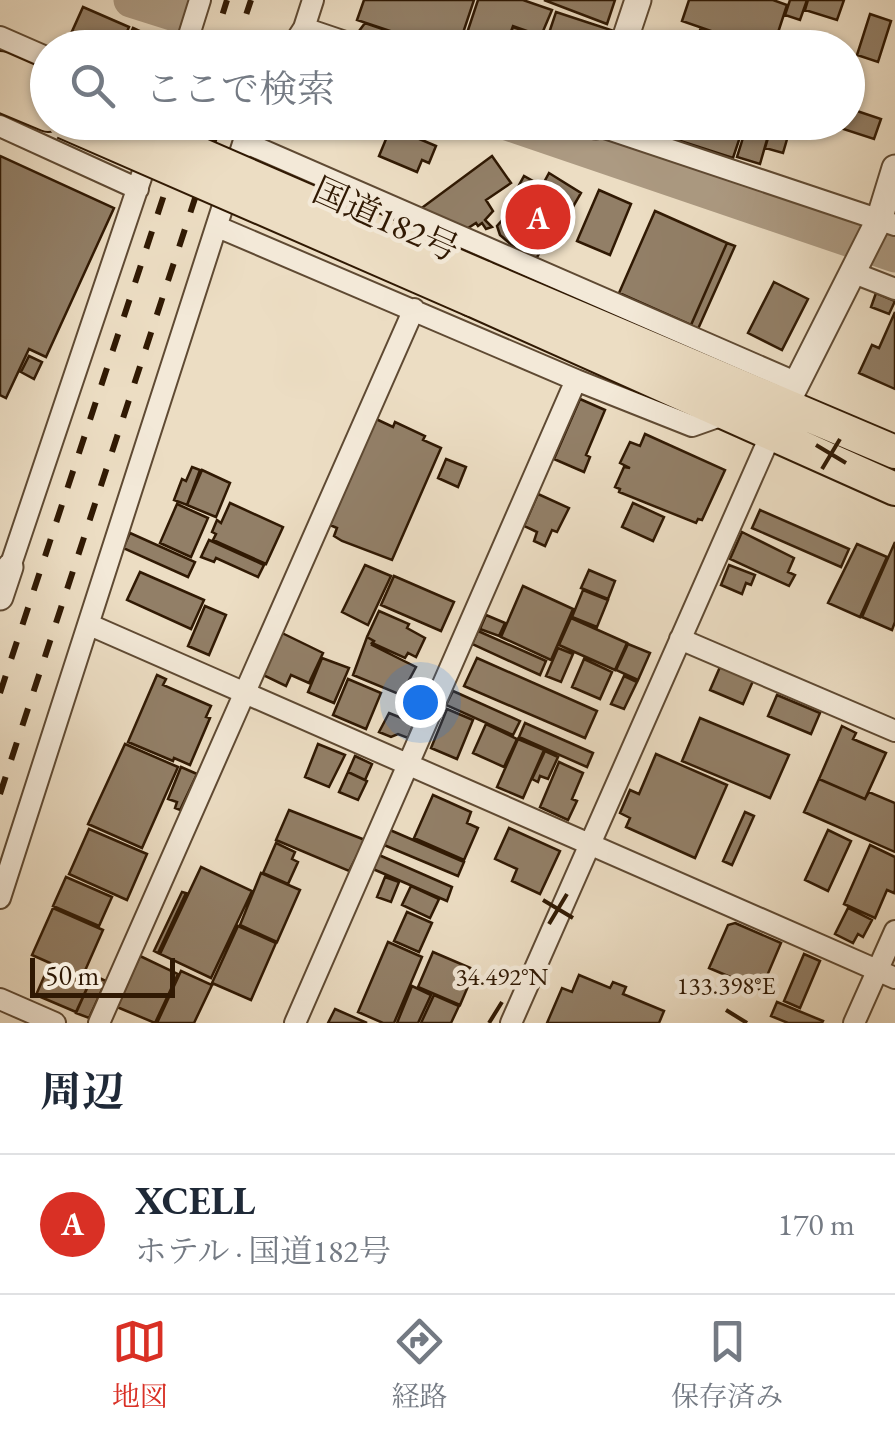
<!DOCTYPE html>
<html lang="ja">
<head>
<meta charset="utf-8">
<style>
	body { margin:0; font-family:"EB Garamond","Noto Serif JP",serif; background:#f2f2f3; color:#1f2937 }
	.scale { position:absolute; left:30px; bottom:25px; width:145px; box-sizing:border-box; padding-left:10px; border:5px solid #301903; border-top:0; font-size:28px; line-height:35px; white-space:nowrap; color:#301903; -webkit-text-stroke:8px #f3e9d8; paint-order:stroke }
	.you { position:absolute; left:420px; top:702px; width:35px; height:35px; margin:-25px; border:8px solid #fff; border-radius:50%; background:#1a73e8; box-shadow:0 0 0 15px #1a73e833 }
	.badge { display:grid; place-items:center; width:65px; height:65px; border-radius:50%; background:#d93025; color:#fff; font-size:32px; font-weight:700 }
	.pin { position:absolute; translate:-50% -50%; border:5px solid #fff; box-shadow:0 2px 10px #0006 }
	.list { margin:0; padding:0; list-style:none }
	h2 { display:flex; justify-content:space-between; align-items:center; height:130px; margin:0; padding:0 40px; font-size:42px }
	h2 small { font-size:32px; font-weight:400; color:#747a83 }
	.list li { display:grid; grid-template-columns:65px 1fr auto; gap:30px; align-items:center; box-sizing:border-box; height:140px; padding:0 40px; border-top:2px solid #e0e1e3 }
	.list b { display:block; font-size:38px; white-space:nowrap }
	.list p { margin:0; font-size:32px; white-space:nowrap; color:#747a83 }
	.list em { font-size:32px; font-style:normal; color:#747a83 }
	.icon { flex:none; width:55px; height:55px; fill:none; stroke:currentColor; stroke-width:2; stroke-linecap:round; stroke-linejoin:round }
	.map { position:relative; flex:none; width:895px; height:1023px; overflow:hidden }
	.search { position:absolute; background:#fff; box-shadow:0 2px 8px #0004; left:30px; right:30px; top:30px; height:110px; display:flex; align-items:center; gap:25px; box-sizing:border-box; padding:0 35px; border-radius:55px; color:#747a83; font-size:38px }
	.sheet { height:270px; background:#fff }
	nav { display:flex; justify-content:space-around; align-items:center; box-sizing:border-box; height:140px; border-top:2px solid #e0e1e3; background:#fff; font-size:28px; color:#747a83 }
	nav a { display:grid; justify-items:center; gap:5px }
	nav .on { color:#d93025 }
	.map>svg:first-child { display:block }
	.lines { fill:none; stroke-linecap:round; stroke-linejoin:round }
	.river { stroke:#ac9a82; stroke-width:35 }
	.building { fill:#927f67; stroke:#301903; stroke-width:2.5 }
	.minor-casing { stroke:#5f4a33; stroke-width:24 }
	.tertiary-casing { stroke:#5f4a33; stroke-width:29 }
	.trunk-casing { stroke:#301903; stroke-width:36 }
	.minor { stroke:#f3e9d8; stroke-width:20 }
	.tertiary { stroke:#f3e9d8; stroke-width:25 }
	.trunk { stroke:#ecddc3; stroke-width:32 }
	.rail { stroke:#301903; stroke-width:6; stroke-dasharray:18 18; stroke-linecap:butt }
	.trunk-bridge-casing { stroke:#301903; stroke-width:36; stroke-linecap:butt }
	.trunk-bridge { stroke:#ecddc3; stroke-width:32 }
	.ticks { fill:none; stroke:#301903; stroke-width:4 }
	.labels { text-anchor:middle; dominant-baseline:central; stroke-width:9; stroke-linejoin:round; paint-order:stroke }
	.street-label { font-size:35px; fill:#301903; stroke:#f3e9d8 }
	.ticks-label { font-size:25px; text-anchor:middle; fill:#301903; stroke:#f3e9d8; stroke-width:9; stroke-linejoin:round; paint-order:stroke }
</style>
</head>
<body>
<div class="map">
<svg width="895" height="1023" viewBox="0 0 895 1023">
	<rect width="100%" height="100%" fill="#ecddc3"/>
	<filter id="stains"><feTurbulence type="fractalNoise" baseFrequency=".002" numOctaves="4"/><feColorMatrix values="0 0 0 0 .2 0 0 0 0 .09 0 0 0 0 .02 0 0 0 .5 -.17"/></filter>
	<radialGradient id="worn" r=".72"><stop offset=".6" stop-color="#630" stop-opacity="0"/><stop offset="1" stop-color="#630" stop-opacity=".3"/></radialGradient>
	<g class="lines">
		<path class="river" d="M131,0L188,18
			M504,122L895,255"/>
	</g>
	<path class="building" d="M364,0H474L458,48H441L357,20Z
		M478,0H523L552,10L541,36L513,26L505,48H462Z
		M544,0H615L607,24Z
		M689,0H773L787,5L773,48H760L682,21Z
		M790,0H807L800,20L785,15Z
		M808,0H844L837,20L805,10Z
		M83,7L129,27L120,48H96L70,36Z
		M556,12L614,31L609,48H544Z
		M870,14L891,21L878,62L857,55Z
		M365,23L438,48H395L356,35Z
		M513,27L541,37L538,47L509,37Z
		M133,28L159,40L156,48H124Z
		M700,30L754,48H694Z
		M848,108L881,119L874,139L834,126L835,122H848Z
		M638,122H745L733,158L637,127Z
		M748,122H772L760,164L737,157Z
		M773,122H792L783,153L765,148Z
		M391,127L436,146L429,163L422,160L417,172L379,156Z
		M0,156L114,208L46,357L29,349L6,398L0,395Z
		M492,156L511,183L486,200L493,211L485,220L492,227L486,229L482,223L478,226L476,223L465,230L428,215L423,207Z
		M549,173L581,193L555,238L542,231L536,243L540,252L536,259L527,258L500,235L497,226L504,218L511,221L513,218L505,211L524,176L542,186Z
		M599,190L631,204L610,255L577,241Z
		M655,211L727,243L691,325L619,293Z
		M727,243L735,246L698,329L691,325Z
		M774,282L808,299L782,350L748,333Z
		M876,293L895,301L889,314L871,307Z
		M895,312V389L859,373L872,345L879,348Z
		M29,356L42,362L34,379L21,372Z
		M580,399L605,410L586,455L590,457L584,472L554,459Z
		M376,419L393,427L395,422L425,436L423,440L441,448L392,560L342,541L334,536L337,528L330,525Z
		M645,434L725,470L702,520L698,519L696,523L619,492L620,489L615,487L624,467L630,468L620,463L630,442L640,446Z
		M446,459L466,467L458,487L438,478Z
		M192,467L200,470L187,505L174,500L182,479L186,481Z
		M202,470L230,483L216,517L187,505Z
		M538,494L569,508L557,532L552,530L545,546L534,541L537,532L524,526Z
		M230,503L283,527L266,564L213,540L216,534L212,532L217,520L221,523Z
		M633,503L664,517L653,541L622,527Z
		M177,504L208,518L191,557L160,543Z
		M760,510L849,549L841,567L752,528Z
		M742,532L794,558L788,572L795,575L789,586L730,559Z
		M130,533L195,562L188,577L123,548Z
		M209,540L264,565L258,577L216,558L214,562L201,557Z
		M895,542V622L892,630L862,617Z
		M857,544L887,557L860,617L828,603Z
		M365,565L391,576L368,625L342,612Z
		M729,565L755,575L751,585L746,583L742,594L721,585Z
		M589,570L615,581L608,599L581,588Z
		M140,572L204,600L191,629L127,600Z
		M394,576L454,602L441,631L381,605Z
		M523,586L573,609L551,660L501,637Z
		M583,590L608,600L597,627L572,617Z
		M205,606L226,615L209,655L188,646Z
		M379,611L409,624L407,628L425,638L416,657L408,653L405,658L372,643L374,641L367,637Z
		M486,615L505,623L499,636L480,629Z
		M571,618L627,643L615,670L559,645Z
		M478,631L546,661L540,675L472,644Z
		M282,633L323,653L309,683L291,675L286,686L263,675Z
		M367,637L374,641L372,645L416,667L401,695L353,675Z
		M628,644L650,653L638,680L616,670Z
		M558,648L573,654L561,682L546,676Z
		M322,658L349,668L334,703L308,692Z
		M477,658L597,711L585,738L464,686Z
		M584,659L612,672L600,699L572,687Z
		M720,667L753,681L743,704L710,690Z
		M157,675L166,679L163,685L211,706L206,717L210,718L190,765L174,758L173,761L128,742Z
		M624,676L637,682L624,709L611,704Z
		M348,679L381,693L366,729L333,715Z
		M417,683L430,689L422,706L409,700Z
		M453,691L520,721L513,735L446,705Z
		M777,695L820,713L811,734L768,716Z
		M447,709L473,720L457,759L431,748Z
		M389,713L414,723L408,738L398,734L391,737L379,732Z
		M700,718L789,755L770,798L682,761Z
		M525,723L593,753L587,767L519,737Z
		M486,724L517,739L504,767L473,753Z
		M842,726L856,733L853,739L886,753L865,799L819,779Z
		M518,739L544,750L523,798L497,787Z
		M125,744L178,767L142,848L88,824Z
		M318,744L345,755L329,787L305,777Z
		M545,751L558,757L548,779L540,776L538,782L532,779Z
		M656,754L727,785L695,858L626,827L630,818L620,813L630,790L639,794Z
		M355,756L372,764L365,780L348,772Z
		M559,762L583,773L572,799L577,801L568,820L540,807Z
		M181,767L197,774L180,810L175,808L177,802L168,799Z
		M348,772L367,781L358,800L339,792Z
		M819,779L865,799L869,792L895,803V852L804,812Z
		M433,795L471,812L467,823L478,828L464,860L414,838Z
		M289,810L365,840L349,871L276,840Z
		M745,812L754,816L732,865L723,861Z
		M509,828L560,851L540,894L512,881L517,869L495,859Z
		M89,829L147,854L127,900L69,874Z
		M390,830L464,862L458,876L384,845Z
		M828,830L851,841L828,891L805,880Z
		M276,843L295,852L292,859L298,862L288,884L263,873Z
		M870,845L895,857V890L894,893L887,890L875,918L844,904Z
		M379,855L452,887L447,901L373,869Z
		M201,867L252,891L211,978L160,954Z
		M261,873L300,890L277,942L240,925Z
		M66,877L112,897L99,926L53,906Z
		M385,877L399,882L391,902L377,897Z
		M411,886L439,899L430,918L402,905Z
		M182,892L186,893L158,953L154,951Z
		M53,908L103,930L84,973L92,977L76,1012L36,995L50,963L32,955Z
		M848,908L872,920L863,937L858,934L853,943L835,934Z
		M407,912L432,923L419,952L394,941Z
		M735,923L781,943L761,990L709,968L728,925Z
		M238,926L276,943L251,1000L212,983Z
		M388,942L422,957L394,1023H383L358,1012Z
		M433,952L475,970L460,1005L418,987Z
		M804,954L820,961L800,1008L784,1001Z
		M140,956L178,974L155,1023L117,1007Z
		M181,971L212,985L194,1023H157Z
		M93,975L106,981L89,1018L76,1013Z
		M579,975L610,988L613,982L626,987L623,994L664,1011L659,1023H547L562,988L572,992Z
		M412,986L431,995L418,1023H397Z
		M434,995L459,1006L451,1023H421Z
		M777,1002L823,1021L822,1023H788L771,1016Z
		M335,1009L367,1023H328Z"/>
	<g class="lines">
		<g class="minor-casing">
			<path id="minor" d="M304,28L363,48
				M0,37L48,58
				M185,48L200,0
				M291,48L304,28L313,0
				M587,122L895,225
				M0,126L138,189
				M244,142L795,382
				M218,227L576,380L692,426L726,414
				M854,273L895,289
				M10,567L151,148
				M90,625L895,978
				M680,639L895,731
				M0,898L250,122
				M0,999L55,1023
				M99,1023L414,309
				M295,1023L576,380
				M511,1023L771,434
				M854,1023L895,931"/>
		</g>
		<g class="tertiary-casing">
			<path id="tertiary" d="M622,48L638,0
				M596,126L598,122
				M777,422L879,220L895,168
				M0,597L10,567"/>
		</g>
		<g class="trunk-casing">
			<path id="trunk" d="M0,68L48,89
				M0,95L48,115
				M483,277L895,452
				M472,300L895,489"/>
		</g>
		<use href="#minor" class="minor"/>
		<use href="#tertiary" class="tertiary"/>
		<use href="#trunk" class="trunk"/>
		<path class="rail" d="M212,48L227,0
			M235,48L251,0
			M0,693L188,122
			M0,794L220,122"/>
		<g class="trunk-bridge-casing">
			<path id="trunk-bridge" d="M64,122L472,300
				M126,122L483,277"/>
		</g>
		<use href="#trunk-bridge" class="trunk-bridge"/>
	</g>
	<path class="ticks" d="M816,445L846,463M822,469L840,439M543,900L573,918M549,924L567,894M726,1010L747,1023M489,1023L502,1002"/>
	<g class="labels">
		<g class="street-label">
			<text transform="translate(386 219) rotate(24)">国道182号</text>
		</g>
	</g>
	<g class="ticks-label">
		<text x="502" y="985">34.492°N</text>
		<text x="726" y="994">133.398°E</text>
	</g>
	<rect width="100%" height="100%" filter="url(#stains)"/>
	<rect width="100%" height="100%" fill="url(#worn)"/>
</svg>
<div class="scale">50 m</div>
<div class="you"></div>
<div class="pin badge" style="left:538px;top:217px">A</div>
<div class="search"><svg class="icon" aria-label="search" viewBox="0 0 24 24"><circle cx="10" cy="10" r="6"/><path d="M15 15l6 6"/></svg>ここで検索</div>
</div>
<section class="sheet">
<h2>周辺<small></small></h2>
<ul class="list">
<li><span class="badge">A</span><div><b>XCELL</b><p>ホテル · 国道182号</p></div><em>170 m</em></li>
</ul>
</section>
<nav>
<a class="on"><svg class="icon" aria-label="map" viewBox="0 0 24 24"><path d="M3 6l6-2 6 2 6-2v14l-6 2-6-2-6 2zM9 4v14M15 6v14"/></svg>地図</a>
<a><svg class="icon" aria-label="directions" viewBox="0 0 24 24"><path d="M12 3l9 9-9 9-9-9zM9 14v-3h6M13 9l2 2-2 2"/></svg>経路</a>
<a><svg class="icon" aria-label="saved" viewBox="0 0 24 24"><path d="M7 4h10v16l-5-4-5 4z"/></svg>保存済み</a>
</nav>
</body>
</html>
